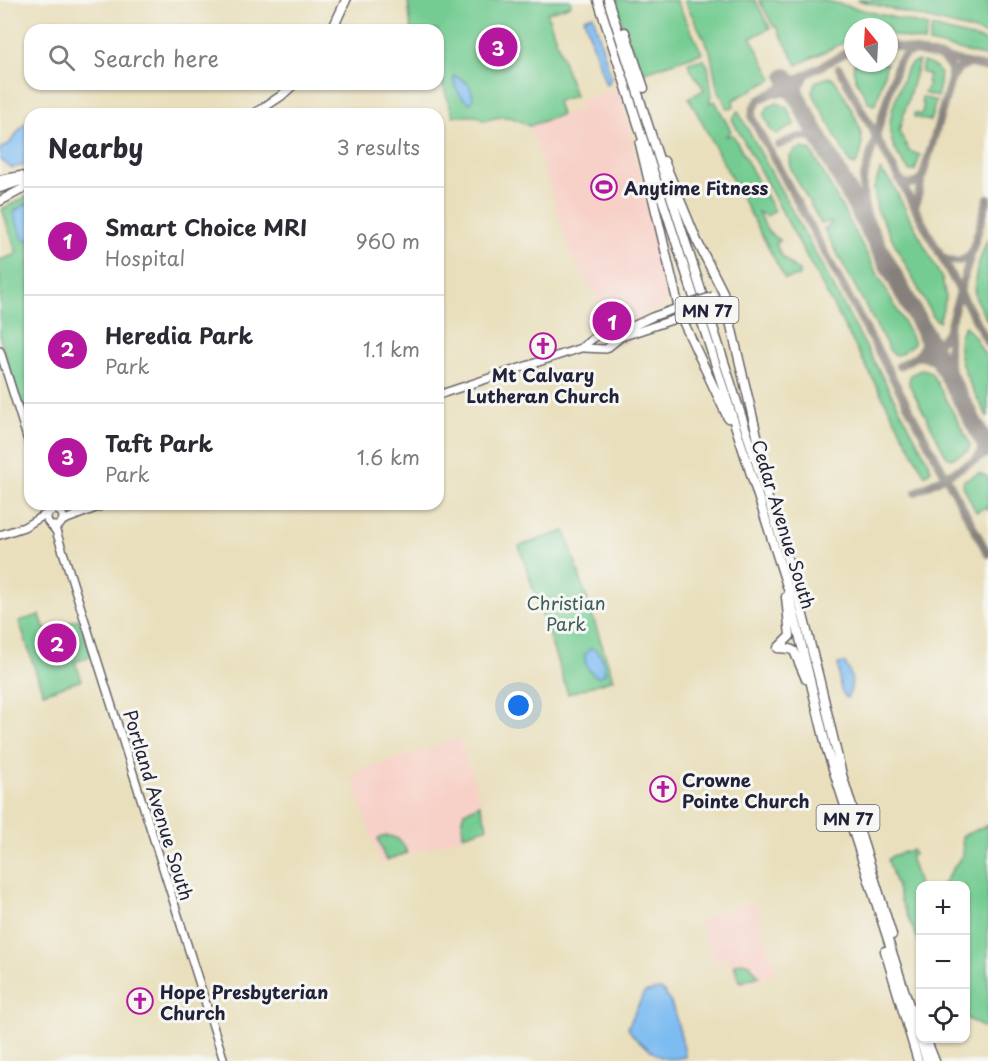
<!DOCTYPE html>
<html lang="en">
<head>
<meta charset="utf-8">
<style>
	body { margin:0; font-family:"Playpen Sans",sans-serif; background:#f2f2f3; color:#2b2b33 }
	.controls { position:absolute; right:18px; bottom:18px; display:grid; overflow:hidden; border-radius:12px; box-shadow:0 2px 4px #0004 }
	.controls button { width:54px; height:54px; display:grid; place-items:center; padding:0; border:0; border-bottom:2px solid #e1e1e2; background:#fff; color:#2b2b33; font:30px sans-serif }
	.compass { position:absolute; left:844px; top:18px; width:54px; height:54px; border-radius:50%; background:#fff; box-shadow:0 2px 4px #0004; rotate:342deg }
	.you { position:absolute; left:519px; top:706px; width:21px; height:21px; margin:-15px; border:4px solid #fff; border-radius:50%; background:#1a73e8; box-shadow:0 0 0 9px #1a73e833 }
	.badge { display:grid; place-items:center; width:39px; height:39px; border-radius:50%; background:#b5179e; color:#fff; font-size:20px; font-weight:700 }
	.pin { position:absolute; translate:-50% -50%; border:3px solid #fff; box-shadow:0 2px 6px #0006 }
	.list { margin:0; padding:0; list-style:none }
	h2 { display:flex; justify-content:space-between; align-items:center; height:78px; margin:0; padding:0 24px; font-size:26px }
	h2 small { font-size:20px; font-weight:400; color:#7c7c81 }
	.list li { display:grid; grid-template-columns:39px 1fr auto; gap:18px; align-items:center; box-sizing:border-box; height:108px; padding:0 24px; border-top:2px solid #e1e1e2 }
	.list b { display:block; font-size:22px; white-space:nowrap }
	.list p { margin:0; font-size:20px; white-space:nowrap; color:#7c7c81 }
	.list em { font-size:20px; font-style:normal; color:#7c7c81 }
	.icon { flex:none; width:33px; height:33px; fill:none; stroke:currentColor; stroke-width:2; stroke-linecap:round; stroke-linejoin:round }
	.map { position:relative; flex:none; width:988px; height:1061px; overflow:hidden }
	.search { position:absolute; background:#fff; box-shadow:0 2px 4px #0004; left:24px; top:24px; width:420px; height:66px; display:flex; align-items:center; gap:15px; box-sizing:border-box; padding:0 21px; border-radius:18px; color:#7c7c81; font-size:22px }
	.panel { position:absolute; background:#fff; box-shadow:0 2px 4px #0004; left:24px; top:108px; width:420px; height:402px; border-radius:18px }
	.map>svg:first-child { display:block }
	.built { fill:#f7d1c8 }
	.green { fill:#75cc92; stroke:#4c7766; stroke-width:1.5 }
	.water { fill:#7dbcf1; stroke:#506f96; stroke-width:1.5 }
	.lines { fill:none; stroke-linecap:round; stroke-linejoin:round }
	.taxiway { stroke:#86807c; stroke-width:8 }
	.runway { stroke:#86807c; stroke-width:18 }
	.major-casing { stroke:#686468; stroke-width:10 }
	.highway-casing { stroke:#686468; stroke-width:11 }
	.major { stroke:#fff; stroke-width:7 }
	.highway { stroke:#fff; stroke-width:8 }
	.major-bridge-casing { stroke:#686468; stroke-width:10; stroke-linecap:butt }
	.major-bridge { stroke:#fff; stroke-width:7 }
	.labels { text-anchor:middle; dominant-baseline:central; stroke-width:6; stroke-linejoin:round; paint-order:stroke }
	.shield { fill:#f6f6f2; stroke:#626272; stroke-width:1.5 }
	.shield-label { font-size:16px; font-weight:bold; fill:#22223b }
	.poi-label { font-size:18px; font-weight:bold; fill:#22223b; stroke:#f6f6f2; text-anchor:start }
	.street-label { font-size:18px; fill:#22223b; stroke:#f6f6f2 }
	.park-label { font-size:18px; fill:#3f5e59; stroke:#f6f6f2 }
</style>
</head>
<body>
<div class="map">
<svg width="988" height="1061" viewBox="0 0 988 1061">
	<rect width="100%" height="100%" fill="#f6f6f2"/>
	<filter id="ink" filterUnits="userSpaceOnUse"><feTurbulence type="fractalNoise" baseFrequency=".0167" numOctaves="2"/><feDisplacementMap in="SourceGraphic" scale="12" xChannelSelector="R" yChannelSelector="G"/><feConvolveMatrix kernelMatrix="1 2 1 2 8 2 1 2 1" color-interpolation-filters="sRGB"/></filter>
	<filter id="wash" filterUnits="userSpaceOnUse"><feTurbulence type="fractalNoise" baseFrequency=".008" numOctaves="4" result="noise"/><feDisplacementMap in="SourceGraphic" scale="24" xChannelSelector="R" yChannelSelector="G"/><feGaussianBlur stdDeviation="1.35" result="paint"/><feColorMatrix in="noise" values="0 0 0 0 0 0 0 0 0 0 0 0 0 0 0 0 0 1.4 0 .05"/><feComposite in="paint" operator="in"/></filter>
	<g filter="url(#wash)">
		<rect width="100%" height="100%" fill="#e9dfbc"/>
		<path class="built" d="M619,88L670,301L615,330H610L603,321L595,293L573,259L529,126L580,109L578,102Z
			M460,738L489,828L380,864L351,773Z
			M754,902L777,973L738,986L728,957L713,962L699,920Z"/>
		<path class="green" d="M408,0H570L571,5L547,13L575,96L557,101L561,115L529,126C511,116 505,114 484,121L477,116H453L438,70V30H411Z
			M613,0H676L702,53L642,73Z
			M684,0H755L770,28L751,38L773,79L733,100L734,106L729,109L727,107L717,87L710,50Z
			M759,0H823L928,26L924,42L889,34V27H853V38L797,65L776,26L774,27Z
			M857,0H988V35L972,30Z
			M932,27L983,40L988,43V57L929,43Z
			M703,59L708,66L712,96L710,98V103L715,101L731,131L726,136L733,135L774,211L767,216L758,212L769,233L780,240L776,244C782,260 787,261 799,271V276L785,279L689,98L704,90C699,80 691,73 688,63Z
			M919,61L899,131L909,151L920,155L915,171H910C876,132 892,113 906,70L912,63Z
			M923,62C945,68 942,79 937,97L924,93L929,84L927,82L929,75L921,72Z
			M854,63H887L877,101L874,105L869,103C864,92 850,76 854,63Z
			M829,77L835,80C848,104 875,139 855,165L850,163L812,92L815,82Z
			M922,97L936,101L930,121L914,117V113L921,115L924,104L921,103Z
			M777,103L787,107L794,123L793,126L777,134L771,131L764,115L768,107Z
			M738,111L928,461L931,470L925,475L732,119Z
			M802,148L810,150L813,154L911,336L914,344L900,354L895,355L890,351L824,229L832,224L831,222L821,224L791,169L790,157L794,151Z
			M880,170L891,182L942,279L946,298L939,322L933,317L877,210L874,189Z
			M30,195V415L25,417L0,339V260L17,254L2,209Z
			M988,239V322C984,313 977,305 975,295C972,279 981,255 988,239Z
			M965,326L974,336L988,361V418C976,395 946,350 965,326Z
			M923,369L931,372L967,438L970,445L968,451L951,459L947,457L909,384L910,375Z
			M979,473L988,477V511L986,507L976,512L963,486L964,480Z
			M565,531L613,679L568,694L519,546Z
			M40,615L45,630L79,619L92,656L75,662L82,680L43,693L19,621Z
			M480,804L487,826L486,828L463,835L462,819L464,812Z
			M988,825V1030L966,1018V886L942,885L963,854L962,836Z
			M385,836C398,836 403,842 407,853L387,860L385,859L378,838Z
			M912,850L914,855L910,856L919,885L915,887L920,902V944L902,904L888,860L892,856Z
			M742,962L750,964L759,976L741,982L739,981L734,964Z"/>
		<path class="water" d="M593,15L611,77L609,83L606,85L584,18Z
			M454,76C468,81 472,86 473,100L471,103C461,100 453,86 454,76Z
			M24,124H30V164L12,168L0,160V148L8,145Z
			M30,202V240H24L14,216L15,210Z
			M591,648C601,651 605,663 605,673L600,677C590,675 583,664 585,654Z
			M844,663C853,672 854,687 847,698C837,691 840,675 838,664Z
			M659,989C673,992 681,1039 685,1053V1057C667,1061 661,1059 649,1049C640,1041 633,1039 628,1027L644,993Z"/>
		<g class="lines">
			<path class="taxiway" d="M889,45L988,68
				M853,49L759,100L753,109L752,118L988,554
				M942,58L951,68V80L959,68L970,64
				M839,68L988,343
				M773,93H786L801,103L799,88L806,75
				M779,145C804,132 815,133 830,158
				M923,175L951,80
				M899,179C908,187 917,185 923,175L915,207
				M884,256C872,232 861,208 863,180L898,62L907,53L917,51
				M942,257C952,264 963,263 971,253
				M918,319L926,341L919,354
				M949,331V362L961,399
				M917,357C932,356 940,363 948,374
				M899,366L937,345L948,331L988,198
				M974,424C980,436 986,446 977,458
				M916,492L988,453"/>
			<path class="runway" d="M786,77L988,449"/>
		</g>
	</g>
	<g filter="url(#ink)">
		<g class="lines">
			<g class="major-casing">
				<path id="major" d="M583,348L606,349L621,337L684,316
					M0,351L30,447
					M438,395L581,348L600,333L616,334L652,317L686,305
					M47 518a8 8 0 1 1 16 0a8 8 0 1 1-16 0Z
					M62,521L106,504
					M51,525L56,531L66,561L224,1061
					M0,535L24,527L48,513"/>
			</g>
			<g class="highway-casing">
				<path id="highway" d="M598,0L788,589L827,750L927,1061
					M608,0L794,580L819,678L842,775L892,935
					M332,30L346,0
					M625,32L644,88
					M254,114L281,96L294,84
					M640,144L681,317L728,418
					M664,161L697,241L723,292L770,490
					M0,180L21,176
					M0,188L30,178
					M0,201L30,185
					M778,648L790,649L794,651L806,679
					M778,648L790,636L786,597
					M885,951L918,1061
					M926,1039L935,1061"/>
			</g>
			<use href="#major" class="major"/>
			<use href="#highway" class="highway"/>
			<g class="major-bridge-casing">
				<path id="major-bridge" d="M686,305L713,296
					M689,315L716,306"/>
			</g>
			<use href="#major-bridge" class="major-bridge"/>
		</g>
	</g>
	<defs>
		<g id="stadium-ring" transform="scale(1.35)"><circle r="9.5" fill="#f6f6f2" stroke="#b5179e" stroke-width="1.5"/><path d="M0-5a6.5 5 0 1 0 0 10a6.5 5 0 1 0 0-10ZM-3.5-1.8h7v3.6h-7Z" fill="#b5179e"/></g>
		<g id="church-ring" transform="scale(1.35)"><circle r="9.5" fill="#f6f6f2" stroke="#b5179e" stroke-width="1.5"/><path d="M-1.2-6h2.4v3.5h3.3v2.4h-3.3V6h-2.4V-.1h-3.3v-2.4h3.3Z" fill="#b5179e"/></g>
	</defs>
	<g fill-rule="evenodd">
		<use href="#stadium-ring" x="604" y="187"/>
		<use href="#church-ring" x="543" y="346"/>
		<use href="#church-ring" x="663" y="789"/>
		<use href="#church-ring" x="140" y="1001"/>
	</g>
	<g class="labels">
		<g class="shield">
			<rect x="675.5" y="297" width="63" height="26" rx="4.5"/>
			<rect x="816.5" y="805" width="63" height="26" rx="4.5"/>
		</g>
		<g class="shield-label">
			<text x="707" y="310">MN 77</text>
			<text x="848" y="818">MN 77</text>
		</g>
		<g class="poi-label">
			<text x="624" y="187">Anytime Fitness</text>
			<text x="543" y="374" text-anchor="middle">Mt Calvary<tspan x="543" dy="21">Lutheran Church</tspan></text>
			<text x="682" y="779">Crowne<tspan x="682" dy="21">Pointe Church</tspan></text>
			<text x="160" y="991">Hope Presbyterian<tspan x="160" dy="21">Church</tspan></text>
		</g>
		<g class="street-label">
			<text transform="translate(784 524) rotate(73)">Cedar Avenue South</text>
			<text transform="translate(159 805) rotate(73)">Portland Avenue South</text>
		</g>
		<g class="park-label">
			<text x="566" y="602">Christian<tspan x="566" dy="21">Park</tspan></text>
		</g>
	</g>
</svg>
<div class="controls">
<button>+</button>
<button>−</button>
<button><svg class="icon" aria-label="locate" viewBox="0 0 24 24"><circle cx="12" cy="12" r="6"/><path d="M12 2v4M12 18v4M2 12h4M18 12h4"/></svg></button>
</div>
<svg class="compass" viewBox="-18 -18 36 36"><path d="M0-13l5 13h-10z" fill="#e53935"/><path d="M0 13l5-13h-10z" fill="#7c7c81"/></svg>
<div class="you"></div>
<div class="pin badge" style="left:612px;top:321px">1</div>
<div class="pin badge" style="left:57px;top:643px">2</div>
<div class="pin badge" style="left:498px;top:47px">3</div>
<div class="search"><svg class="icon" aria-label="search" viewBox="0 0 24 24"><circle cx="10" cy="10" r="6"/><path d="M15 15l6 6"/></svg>Search here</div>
<section class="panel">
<h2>Nearby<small>3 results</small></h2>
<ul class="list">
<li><span class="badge">1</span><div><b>Smart Choice MRI</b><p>Hospital</p></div><em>960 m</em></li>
<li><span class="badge">2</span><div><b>Heredia Park</b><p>Park</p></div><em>1.1 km</em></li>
<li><span class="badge">3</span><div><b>Taft Park</b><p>Park</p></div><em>1.6 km</em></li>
</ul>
</section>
</div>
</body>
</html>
